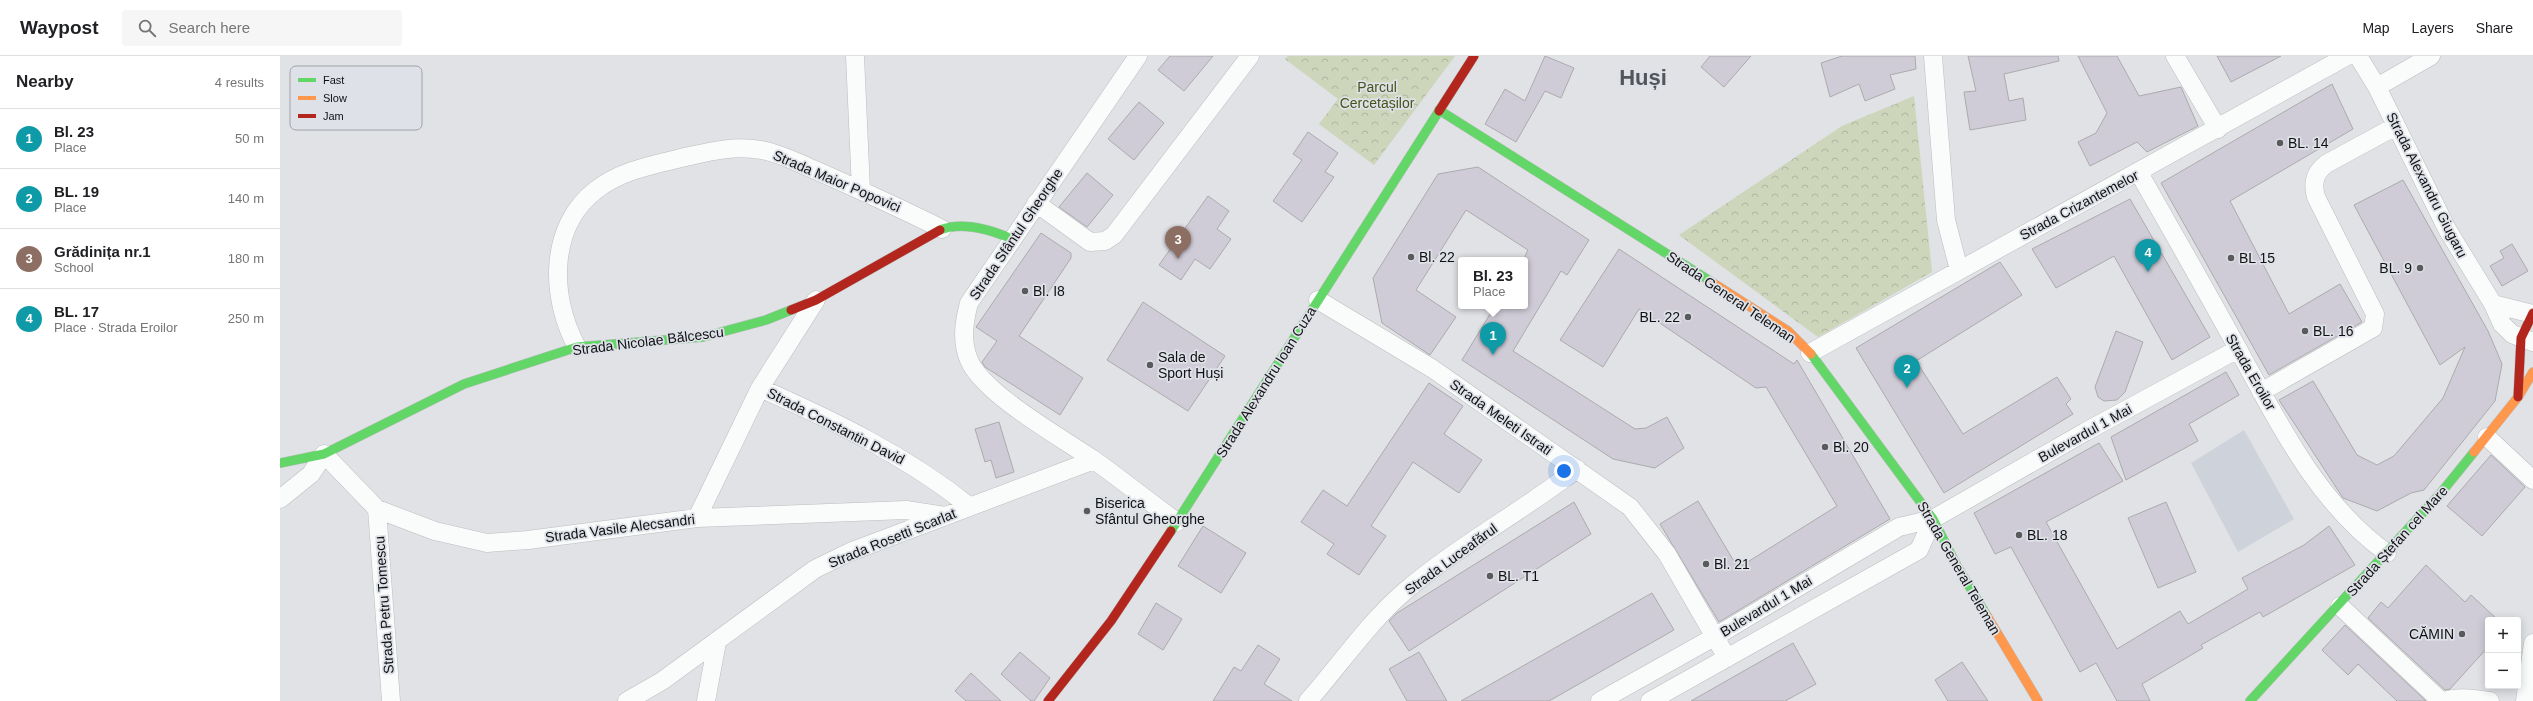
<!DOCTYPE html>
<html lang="en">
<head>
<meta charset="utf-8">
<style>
	body { margin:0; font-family:Helvetica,sans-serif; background:#f6f6f6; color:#202124 }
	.controls { position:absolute; right:12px; bottom:12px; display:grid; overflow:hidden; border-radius:4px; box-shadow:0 2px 10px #0003 }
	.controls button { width:36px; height:36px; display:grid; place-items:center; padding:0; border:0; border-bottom:1px solid #e0e0e0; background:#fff; color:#202124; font:20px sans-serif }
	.you { position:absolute; left:1284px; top:415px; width:14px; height:14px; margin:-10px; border:3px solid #fff; border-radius:50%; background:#1a73e8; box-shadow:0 0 0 6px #1a73e833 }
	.badge { display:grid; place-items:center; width:26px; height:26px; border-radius:50%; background:#b45309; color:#fff; font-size:13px; font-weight:700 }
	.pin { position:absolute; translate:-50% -33px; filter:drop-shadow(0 1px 2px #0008) }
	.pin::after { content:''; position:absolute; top:21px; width:14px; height:12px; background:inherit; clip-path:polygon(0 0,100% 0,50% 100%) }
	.popup { position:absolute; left:1178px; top:201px; width:70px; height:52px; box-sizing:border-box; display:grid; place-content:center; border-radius:4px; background:#fff; filter:drop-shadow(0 1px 3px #0005); font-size:13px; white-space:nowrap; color:#757577 }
	.popup b { font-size:15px; color:#202124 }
	.popup::after { content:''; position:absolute; left:50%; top:100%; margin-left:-8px; border:8px solid transparent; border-top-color:#fff }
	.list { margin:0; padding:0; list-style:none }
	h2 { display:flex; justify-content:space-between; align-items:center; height:52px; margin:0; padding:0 16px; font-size:17px }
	h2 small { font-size:13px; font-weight:400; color:#757577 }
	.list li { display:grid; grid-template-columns:26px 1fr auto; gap:12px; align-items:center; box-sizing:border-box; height:60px; padding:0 16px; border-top:1px solid #e0e0e0 }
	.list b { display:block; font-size:15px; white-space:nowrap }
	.list p { margin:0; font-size:13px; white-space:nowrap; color:#757577 }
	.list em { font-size:13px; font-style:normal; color:#757577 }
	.icon { flex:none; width:22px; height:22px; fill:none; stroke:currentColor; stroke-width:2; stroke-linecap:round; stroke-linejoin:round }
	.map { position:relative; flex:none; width:2253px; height:645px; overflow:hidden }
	header { display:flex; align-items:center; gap:24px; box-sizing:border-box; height:56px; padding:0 20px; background:#fff; border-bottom:1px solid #e0e0e0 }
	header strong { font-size:19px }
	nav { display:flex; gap:22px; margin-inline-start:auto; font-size:14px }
	.search { width:280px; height:36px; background:#f6f6f6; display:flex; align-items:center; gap:10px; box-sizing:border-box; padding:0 14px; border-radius:4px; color:#757577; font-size:15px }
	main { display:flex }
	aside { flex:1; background:#fff }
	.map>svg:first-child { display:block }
	.built { fill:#ced3db }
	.park { fill:url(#park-crowns) }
	.building { fill:#d0ccd7; stroke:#ababad }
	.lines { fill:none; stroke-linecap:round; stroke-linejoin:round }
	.street-casing { stroke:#bbbdbe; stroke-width:19 }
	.fast-casing { stroke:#bbbdbe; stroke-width:10 }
	.slow-casing { stroke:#bbbdbe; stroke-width:10 }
	.jam-casing { stroke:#bbbdbe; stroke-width:10 }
	.street { stroke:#fafbfb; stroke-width:18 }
	.fast { stroke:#63d668; stroke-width:9 }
	.slow { stroke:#ff974d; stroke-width:9 }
	.jam { stroke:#b3261e; stroke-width:9 }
	.poi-dot { fill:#595a5c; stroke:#dee1e7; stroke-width:1.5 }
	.labels { text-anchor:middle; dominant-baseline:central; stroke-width:3.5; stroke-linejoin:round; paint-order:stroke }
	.park-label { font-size:14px; fill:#475318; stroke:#dee1e7 }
	.poi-label { font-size:14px; fill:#101113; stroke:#dee1e7; text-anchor:start }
	.street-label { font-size:14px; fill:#101113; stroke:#dee1e7 }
	.town-label { font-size:22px; font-weight:bold; fill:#52555a; stroke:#dee1e7 }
	.key { fill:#dee1e7; stroke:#a0a3a7; stroke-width:1 }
	.key-label { font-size:11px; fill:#101113 }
</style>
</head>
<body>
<header>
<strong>Waypost</strong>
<div class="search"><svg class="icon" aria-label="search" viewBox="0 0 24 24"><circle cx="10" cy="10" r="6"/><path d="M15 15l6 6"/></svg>Search here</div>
<nav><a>Map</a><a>Layers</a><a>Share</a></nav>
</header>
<main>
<aside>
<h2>Nearby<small>4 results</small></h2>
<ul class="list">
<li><span class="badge" style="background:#0f9aa8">1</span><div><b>Bl. 23</b><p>Place</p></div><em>50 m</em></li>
<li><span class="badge" style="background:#0f9aa8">2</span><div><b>BL. 19</b><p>Place</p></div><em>140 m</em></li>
<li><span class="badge" style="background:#8d6e63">3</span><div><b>Grădinița nr.1</b><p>School</p></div><em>180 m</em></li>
<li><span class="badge" style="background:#0f9aa8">4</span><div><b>BL. 17</b><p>Place · Strada Eroilor</p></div><em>250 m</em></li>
</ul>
</aside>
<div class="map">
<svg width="2253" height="645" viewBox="0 0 2253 645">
	<defs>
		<pattern id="park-crowns" width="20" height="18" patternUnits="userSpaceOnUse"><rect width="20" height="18" fill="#cdd5bb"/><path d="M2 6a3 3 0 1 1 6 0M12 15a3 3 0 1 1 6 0" fill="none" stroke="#afb6a0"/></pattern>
	</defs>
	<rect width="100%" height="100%" fill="#e0e2e5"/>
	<path class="built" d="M1964,374L2014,463L1958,496L1911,407Z"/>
	<path class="park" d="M1008,0H1175L1094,109L1039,68L1058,43L1005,3Z
		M1634,40L1652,216L1538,281L1399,179L1562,70Z"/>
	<path class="building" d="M890,0H933L904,35L878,14Z
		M1265,0L1294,12L1281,42L1265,35L1236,86L1205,68L1225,33L1245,45Z
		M1430,0H1471L1444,31L1421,11Z
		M1562,0H1635L1636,13L1610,19L1615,33L1585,45L1579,28L1550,41L1541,7Z
		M1688,0H1778L1779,5L1724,18L1729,45L1743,42L1746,64L1690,74L1684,36L1696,35Z
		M1798,0H1837L1859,40L1901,31L1918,70L1867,96L1857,86L1810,110L1798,86L1816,77L1827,57Z
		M1937,0H2001L1951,26Z
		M2052,28L2073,73L1950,145L2009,258L2060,228L2082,266L1989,319L1881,127Z
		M859,46L884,67L854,104L828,83Z
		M1028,76L1058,97L1045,116L1054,121L1022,166L993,145L1022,104L1013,98Z
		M1198,111L1309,184L1287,219L1281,215L1233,295L1355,373L1366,372L1387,361L1404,392L1375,412L1333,403L1182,304L1215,250H1245V200L1248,194L1186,154L1136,234L1176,261L1150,299L1102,267L1093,222L1158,118Z
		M807,117L833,139L807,171L779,151Z
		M2123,124L2208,275L2222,308L2215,345L2144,434L2131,437L2097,455L2063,442L1999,344L2033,325L2077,399L2097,409L2114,400L2163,342L2185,291L2160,309L2074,149Z
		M928,140L949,155L937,173L951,183L930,213L915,203L901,224L879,209Z
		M1850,143L1930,281L1892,304L1834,200L1776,232L1752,193Z
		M761,177L791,197V202L739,280L803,322L780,359L705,311L702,306L717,285L696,271Z
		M2232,188L2248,215L2222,230L2210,210L2224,202L2220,195Z
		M1339,193L1514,308L1517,304L1610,463L1439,566L1380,468L1418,445L1458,512L1557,450L1486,331L1476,332L1359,253L1323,311L1280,284Z
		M1720,206L1742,239L1636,305L1683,378L1777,321L1791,343L1786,348L1793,358L1664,437L1576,292Z
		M863,246L945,300L908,355L827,304Z
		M1836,275L1863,286L1845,336L1837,344L1824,345L1818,341L1815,331Z
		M1946,316L1959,339L1909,368L1918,385L1846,424L1831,381Z
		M1149,327L1183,350L1164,378L1202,404L1179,437L1133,406L1091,470L1106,480L1079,519L1047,498L1054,488L1021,466L1043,434L1067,450Z
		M719,366L734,416L716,422L711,404L705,406L695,373Z
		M1819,387L1843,425L1766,466L1837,593L1900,555L1908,568L1968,533L1962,522L2024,489L2049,470L2075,509L1983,561L1980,556L1921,589L1923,592L1862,628L1870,645H1837L1816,607L1800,616L1731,491L1715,498L1694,457Z
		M2211,399L2245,431L2202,480L2167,450Z
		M1294,446L1311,478L1129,595L1109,565L1117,557Z
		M1886,446L1916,516L1878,532L1848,462Z
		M923,470L966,497L941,537L898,510Z
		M2146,509L2185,546L2191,539L2218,564H2208V591L2170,633L2165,634L2088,562L2101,546L2108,552Z
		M1372,537L1394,574L1269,645H1181Z
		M876,547L902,563L883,594L858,578Z
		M2065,569L2146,645H2117L2078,608L2068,619L2042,594Z
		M1513,587L1536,628L1505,645H1411Z
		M978,589L1000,603L984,628L1012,645H933L954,611L961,615Z
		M740,596L770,622L754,645H751L721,618Z
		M1139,596L1167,645H1127L1109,613Z
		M1682,606L1708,645H1668L1655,624Z
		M691,617L721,645H686L675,635Z"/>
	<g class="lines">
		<g class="street-casing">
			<path id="street" d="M575,0L581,134
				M858,0L689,247C684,266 681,285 689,304C703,338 782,382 814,404C842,424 869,446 897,466
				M1653,0L1666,164L1679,214
				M1895,0L1938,73
				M2078,0L2097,31L2167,173L2213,248L2222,268L2232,278L2253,286
				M2097,31L2151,0
				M1859,117C1892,175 1926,234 1958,293C1998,366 2038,448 2107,497
				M756,147L810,186L825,185L834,179L970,0
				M1038,244L1153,313L1350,451L1387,498L1447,602
				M2213,248L2253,258
				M297,291C270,242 268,171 316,134C340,115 372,109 401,102C428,96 453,89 481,94C500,97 518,107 535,114C578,133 620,152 662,173
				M1530,297L2067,0
				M480,332C554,365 625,399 689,450
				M1981,336L2093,272L2095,258L2036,141C2032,126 2035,117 2046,108L2116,70
				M2207,381L2253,424
				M0,443L31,418L44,398L97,453L155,475L207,487L248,484L417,462L626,454L665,460
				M97,453L111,645
				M417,462L480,332L536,244
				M2060,550L2161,645
				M347,645L382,625L535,513L570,496L814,404
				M426,645L437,586
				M1028,645C1060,609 1088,567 1124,536C1178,490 1241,456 1297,413
				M1320,645L1436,580L1619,471L1653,463L1805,376L1958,293
				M1370,645L1639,494L1653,463
				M2164,645C2180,640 2194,643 2210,645
				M2245,645L2253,587"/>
		</g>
		<g class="fast-casing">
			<path id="fast" d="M1159,54L1430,225
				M660,174C683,165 711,174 732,183
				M1531,298L1653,463L1677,510L1707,560
				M0,407L44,398L184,328L297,291L423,281L486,264L511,254
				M891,475L1159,55
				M1970,645L2160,438L2194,396"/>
		</g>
		<g class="slow-casing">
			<path id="slow" d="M1430,225L1508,275L1531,298
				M2194,396L2238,341L2253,316
				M1707,560L1758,645"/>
		</g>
		<g class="jam-casing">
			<path id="jam" d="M1159,55L1194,0
				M511,254L536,244L660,174
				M2238,341L2241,282L2253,257
				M768,645L831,565L891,475"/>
		</g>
		<use href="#street" class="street"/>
		<use href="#fast" class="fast"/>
		<use href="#slow" class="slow"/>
		<use href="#jam" class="jam"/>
	</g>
	<g class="poi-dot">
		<circle cx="2000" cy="87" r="4"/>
		<circle cx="1131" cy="201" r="4"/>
		<circle cx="1951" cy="202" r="4"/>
		<circle cx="2140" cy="212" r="4"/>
		<circle cx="745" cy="235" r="4"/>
		<circle cx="1408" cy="261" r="4"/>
		<circle cx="2025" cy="275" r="4"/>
		<circle cx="870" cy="309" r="4"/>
		<circle cx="1545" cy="391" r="4"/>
		<circle cx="807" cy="455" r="4"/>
		<circle cx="1739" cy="479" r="4"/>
		<circle cx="1426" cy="508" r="4"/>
		<circle cx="1210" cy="520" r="4"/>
		<circle cx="2182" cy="578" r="4"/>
	</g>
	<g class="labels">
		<g class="park-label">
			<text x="1097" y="31">Parcul<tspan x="1097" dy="16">Cercetașilor</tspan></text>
		</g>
		<g class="poi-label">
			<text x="2008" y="87">BL. 14</text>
			<text x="1139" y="201">Bl. 22</text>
			<text x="1959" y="202">BL 15</text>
			<text x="2132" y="212" text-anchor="end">BL. 9</text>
			<text x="753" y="235">Bl. I8</text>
			<text x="1400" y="261" text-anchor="end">BL. 22</text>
			<text x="2033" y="275">BL. 16</text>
			<text x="878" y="301">Sala de<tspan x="878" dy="16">Sport Huși</tspan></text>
			<text x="1553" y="391">Bl. 20</text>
			<text x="815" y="447">Biserica<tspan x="815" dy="16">Sfântul Gheorghe</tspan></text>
			<text x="1747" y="479">BL. 18</text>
			<text x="1434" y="508">Bl. 21</text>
			<text x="1218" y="520">BL. T1</text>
			<text x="2174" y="578" text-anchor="end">CĂMIN</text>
		</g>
		<g class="street-label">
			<text transform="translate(557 125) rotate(23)">Strada Maior Popovici</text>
			<text transform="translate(2147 129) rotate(63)">Strada Alexandru Giugaru</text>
			<text transform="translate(1799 149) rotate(-28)">Strada Crizantemelor</text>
			<text transform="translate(736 178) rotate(-56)">Strada Sfântul Gheorghe</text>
			<text transform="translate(1451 241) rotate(34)">Strada General Teleman</text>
			<text transform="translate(368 285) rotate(-7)">Strada Nicolae Bălcescu</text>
			<text transform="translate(1971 316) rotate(60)">Strada Eroilor</text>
			<text transform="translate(986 326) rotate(-58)">Strada Alexandru Ioan Cuza</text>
			<text transform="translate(1221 361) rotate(35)">Strada Meleti Istrati</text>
			<text transform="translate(556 370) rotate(27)">Strada Constantin David</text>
			<text transform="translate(1805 377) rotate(-29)">Bulevardul 1 Mai</text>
			<text transform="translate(340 472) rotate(-7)">Strada Vasile Alecsandri</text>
			<text transform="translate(612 482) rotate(-22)">Strada Rosetti Scarlat</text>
			<text transform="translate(2117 485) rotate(-48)">Strada Ștefan cel Mare</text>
			<text transform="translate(1171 503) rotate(-36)">Strada Luceafărul</text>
			<text transform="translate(1679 512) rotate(60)">Strada General Teleman</text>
			<text transform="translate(104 549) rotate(-94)">Strada Petru Tomescu</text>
			<text transform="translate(1486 550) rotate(-31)">Bulevardul 1 Mai</text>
		</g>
		<g class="town-label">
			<text x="1363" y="21">Huși</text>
		</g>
	</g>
	<rect x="10" y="10" width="132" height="64" rx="6" class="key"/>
	<rect x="18" y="22" width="18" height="4" fill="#63d668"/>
	<rect x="18" y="40" width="18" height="4" fill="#ff974d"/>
	<rect x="18" y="58" width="18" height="4" fill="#b3261e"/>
	<g class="key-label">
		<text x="43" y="28">Fast</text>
		<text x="43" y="46">Slow</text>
		<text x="43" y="64">Jam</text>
	</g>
</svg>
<div class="controls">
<button>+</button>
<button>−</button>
</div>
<div class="you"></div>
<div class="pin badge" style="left:1213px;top:299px;background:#0f9aa8">1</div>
<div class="popup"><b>Bl. 23</b>Place</div>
<div class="pin badge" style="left:1627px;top:332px;background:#0f9aa8">2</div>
<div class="pin badge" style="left:898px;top:203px;background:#8d6e63">3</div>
<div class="pin badge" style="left:1868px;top:216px;background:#0f9aa8">4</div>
</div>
</main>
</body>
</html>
